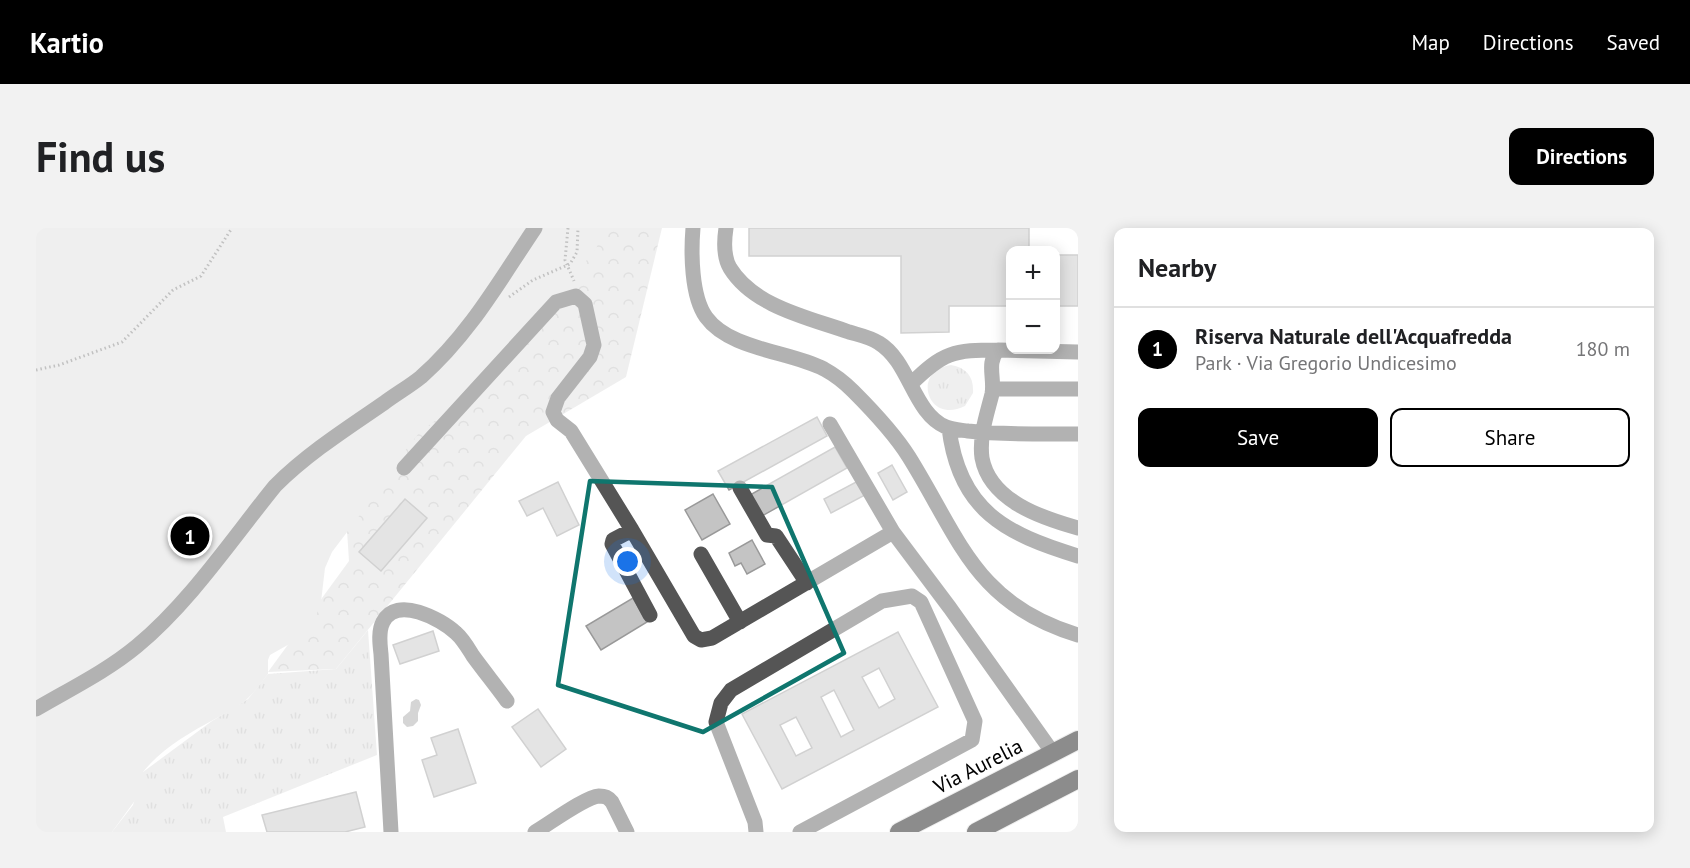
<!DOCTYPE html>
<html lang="en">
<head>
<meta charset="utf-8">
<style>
	body { margin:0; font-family:"PT Sans",sans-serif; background:#f2f2f2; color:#202124 }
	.controls { position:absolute; right:18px; top:18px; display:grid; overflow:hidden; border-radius:12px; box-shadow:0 3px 15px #0003 }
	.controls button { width:54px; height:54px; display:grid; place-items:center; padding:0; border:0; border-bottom:2px solid #e0e0e0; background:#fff; color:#202124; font:30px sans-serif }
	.you { position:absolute; left:592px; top:334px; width:21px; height:21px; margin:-15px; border:4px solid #fff; border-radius:50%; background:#1a73e8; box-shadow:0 0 0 9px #1a73e833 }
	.badge { display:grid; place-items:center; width:39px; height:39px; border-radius:50%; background:#000; color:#fff; font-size:20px; font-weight:700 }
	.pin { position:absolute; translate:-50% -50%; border:3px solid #fff; box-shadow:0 2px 6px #0006 }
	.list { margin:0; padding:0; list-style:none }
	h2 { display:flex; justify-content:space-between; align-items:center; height:78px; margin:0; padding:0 24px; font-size:26px }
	h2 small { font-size:20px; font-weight:400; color:#757577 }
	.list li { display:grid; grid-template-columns:39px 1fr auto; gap:18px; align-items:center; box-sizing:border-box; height:84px; padding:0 24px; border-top:2px solid #e0e0e0 }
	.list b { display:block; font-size:22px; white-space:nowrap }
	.list p { margin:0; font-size:20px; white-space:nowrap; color:#757577 }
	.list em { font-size:20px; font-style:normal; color:#757577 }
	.actions { display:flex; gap:12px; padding:18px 24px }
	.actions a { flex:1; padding:14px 0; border:2px solid #000; border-radius:12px; text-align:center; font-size:21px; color:#000 }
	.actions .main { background:#000; color:#fff }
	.map { position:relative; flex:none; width:1042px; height:604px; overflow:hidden; border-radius:12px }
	header { display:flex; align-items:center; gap:36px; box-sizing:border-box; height:84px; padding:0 30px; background:#000; color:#fff }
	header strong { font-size:28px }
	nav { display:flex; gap:33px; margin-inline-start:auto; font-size:21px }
	.intro { display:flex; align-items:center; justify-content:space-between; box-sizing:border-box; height:144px; padding:0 36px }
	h1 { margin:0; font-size:42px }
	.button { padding:15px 27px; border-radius:12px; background:#000; color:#fff; font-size:21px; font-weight:700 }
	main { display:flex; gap:36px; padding:0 36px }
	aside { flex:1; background:#fff; border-radius:12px; box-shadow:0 3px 15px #0003 }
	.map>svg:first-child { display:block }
	.grass { fill:url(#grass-tufts) }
	.forest { fill:url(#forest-crowns) }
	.green { fill:#dcdcdc }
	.water { fill:#a3a3a3 }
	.building { fill:#c4c4c4; stroke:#999; stroke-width:1.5; fill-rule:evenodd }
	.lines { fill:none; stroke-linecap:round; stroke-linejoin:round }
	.highway-casing { stroke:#dbdbdb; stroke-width:20 }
	.path { stroke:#777; stroke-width:3; stroke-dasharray:1.5 3; stroke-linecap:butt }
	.minor { stroke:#555; stroke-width:15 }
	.highway { stroke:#000; stroke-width:18 }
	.marked { fill:none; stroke:#0f766e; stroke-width:4.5; stroke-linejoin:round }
	.labels { text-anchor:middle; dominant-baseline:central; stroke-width:4.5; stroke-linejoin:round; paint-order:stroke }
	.street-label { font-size:21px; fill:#000; stroke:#fff }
</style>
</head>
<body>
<header>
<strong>Kartio</strong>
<nav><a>Map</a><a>Directions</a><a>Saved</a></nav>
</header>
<div class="intro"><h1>Find us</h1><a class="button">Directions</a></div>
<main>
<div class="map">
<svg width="1042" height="604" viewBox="0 0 1042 604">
	<defs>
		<pattern id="grass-tufts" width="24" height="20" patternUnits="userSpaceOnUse" patternTransform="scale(1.5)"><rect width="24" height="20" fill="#dcdcdc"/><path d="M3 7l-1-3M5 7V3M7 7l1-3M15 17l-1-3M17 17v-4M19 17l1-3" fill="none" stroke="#bbb"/></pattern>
		<pattern id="forest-crowns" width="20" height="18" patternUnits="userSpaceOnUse" patternTransform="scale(1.5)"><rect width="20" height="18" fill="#dcdcdc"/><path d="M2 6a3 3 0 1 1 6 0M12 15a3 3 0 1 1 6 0" fill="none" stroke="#bbb"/></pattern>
	</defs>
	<rect width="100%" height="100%" fill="#fff"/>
	<path class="grass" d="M915,137C931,140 938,149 937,165L929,178C891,197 875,142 915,137Z
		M332,402L341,527L187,589L190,604H76L97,577L107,544L176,493L212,471L232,446L300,441Z"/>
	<path class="forest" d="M566,0H626L590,149L490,208L300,441L232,444L313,333L308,257Z"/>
	<path class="green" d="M0,0H568L560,21L541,44L533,60L413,182L383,205L371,220L321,291L296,324L289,340L285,374L281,385L257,414L234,427L232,432V446C226,454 219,464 211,471C201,480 190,485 179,491C153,505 125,521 107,544L108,556L100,571L76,604H0Z"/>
	<path class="water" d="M380,471L383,472L385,477L382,485V493L377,498L371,499L367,495V489L374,483L375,474Z"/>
	<path class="building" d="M713,0H993V22H975V78H913V104L865,105V28H713Z
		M1020,27H1042V78H1020Z
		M781,189L791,208L693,262L682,243Z
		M799,219L811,240L726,288L714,267Z
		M856,237L871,264L857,272L842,245Z
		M822,253L829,267L795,285L788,271Z
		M522,254L543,297L521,308L507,280L491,288L483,273Z
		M677,266L694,296L666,312L649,282Z
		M369,271L391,290L345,343L323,324Z
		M716,312L729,336L711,346L705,335L699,338L693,325Z
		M597,370L611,394L565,422L550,398Z
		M397,403L403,423L364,436L357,417Z
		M862,404L902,479L746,561L706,486ZM843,440L859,471L843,480L826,449ZM798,462L818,502L805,509L785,469ZM760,489L776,520L760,528L744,497Z
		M502,481L530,521L505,539L476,499Z
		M422,501L440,555L398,569L386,532L401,527L395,510Z
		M320,564L329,599L309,604H231L226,587Z"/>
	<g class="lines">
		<g class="highway-casing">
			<path id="highway" d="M863,604L1042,512
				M940,604L1042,551"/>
		</g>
		<path class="path" d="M532,0L529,32L538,53
			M473,69L497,52L534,36L541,24L542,0
			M0,142L23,137L86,114L137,62L165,48L196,0"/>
		<path class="minor" d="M657,0C655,24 655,68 670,89C694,122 753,123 788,141C799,147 809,155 817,163C837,183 858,205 873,229C924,311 939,376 1042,407
			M690,0C688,13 687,28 694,40C718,79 774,90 813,104C823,107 834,109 843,115C874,134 877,185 910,199C917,202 925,202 932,203C969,207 1006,206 1042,206
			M1042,124L962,122C950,135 959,150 956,166C951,186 943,208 946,230C954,273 1006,290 1042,300
			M875,156C907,124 918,122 962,122
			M957,161H1042
			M794,196L857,304
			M913,200C923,283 970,306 1042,328
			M368,240L520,74L540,68L549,76L558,117L554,129L522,170L517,184L521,192L535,203L596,302L658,408L665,412L676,410L857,304L914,380L1017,525
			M704,260L731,307L740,308L771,355
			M596,302L577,312L576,316L614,387
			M665,326L704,394
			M0,481C34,461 71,443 101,418C154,374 196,311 239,258C271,226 310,201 348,175C360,166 374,158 385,149C433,107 464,52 499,0
			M355,604L345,426C344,417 342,403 347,394C360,367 405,391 420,405C427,411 432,420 437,428C448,443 460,458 471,473
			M499,604C513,596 549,569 563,568C569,568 572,569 576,574L591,604
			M720,604L719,594L680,494L685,475L695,462L846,373L876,368L885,374L939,493L936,512L764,604"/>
		<use href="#highway" class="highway"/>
	</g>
	<path d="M0 0H1042V604H0ZM554,253L736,259L808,425L667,504L522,457Z" fill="#fff" fill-opacity=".55" fill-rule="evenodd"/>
	<path class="marked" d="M554,253L736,259L808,425L667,504L522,457Z"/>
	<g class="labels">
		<g class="street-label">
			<text transform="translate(942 538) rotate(-27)">Via Aurelia</text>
		</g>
	</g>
</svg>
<div class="controls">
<button>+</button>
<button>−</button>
</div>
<div class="you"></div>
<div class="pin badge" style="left:154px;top:308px">1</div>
</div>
<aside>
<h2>Nearby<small></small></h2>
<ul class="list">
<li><span class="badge">1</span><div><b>Riserva Naturale dell'Acquafredda</b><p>Park · Via Gregorio Undicesimo</p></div><em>180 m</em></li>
</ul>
<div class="actions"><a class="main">Save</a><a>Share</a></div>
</aside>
</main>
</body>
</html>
